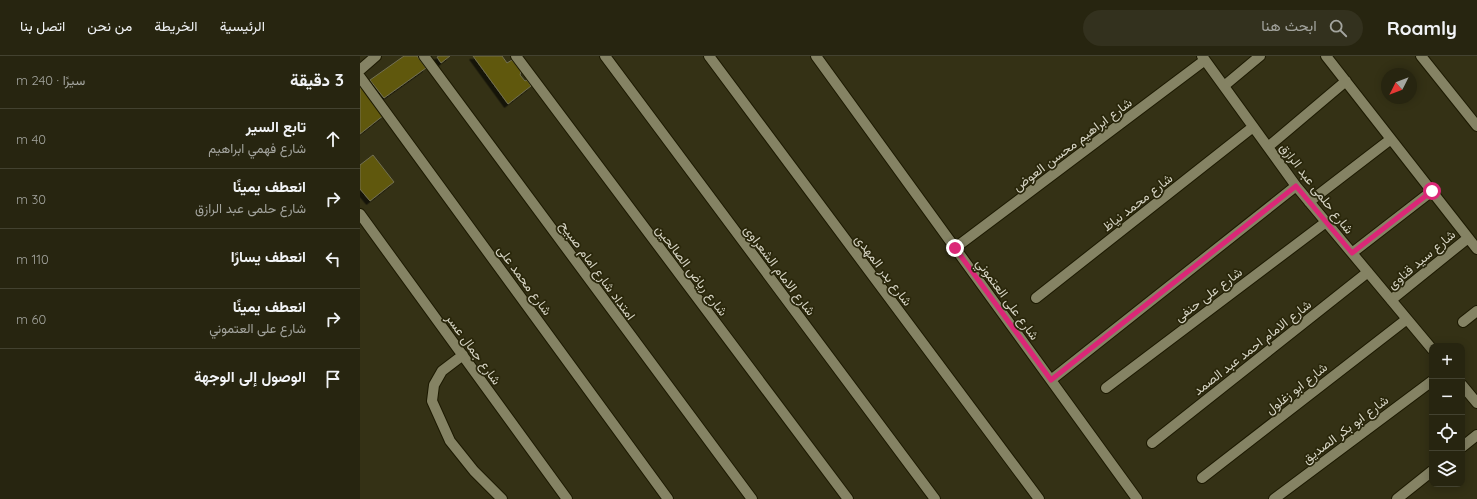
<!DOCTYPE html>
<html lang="ar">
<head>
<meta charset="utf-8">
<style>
	body { margin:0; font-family:Quicksand,Vazirmatn,sans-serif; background:#33311e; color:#f1f3f6; direction:rtl }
	.controls { position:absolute; right:12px; bottom:12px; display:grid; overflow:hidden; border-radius:8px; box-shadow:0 2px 10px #0003 }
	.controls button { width:36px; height:36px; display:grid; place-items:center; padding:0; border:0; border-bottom:1px solid #434230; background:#272510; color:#f1f3f6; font:20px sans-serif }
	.compass { position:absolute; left:1021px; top:12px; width:36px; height:36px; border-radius:50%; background:#272510; box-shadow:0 2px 10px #0003; rotate:228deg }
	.stop { position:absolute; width:12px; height:12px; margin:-9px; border:3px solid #db2777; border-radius:50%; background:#fff }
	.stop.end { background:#db2777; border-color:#fff; box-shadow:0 1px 4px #0008 }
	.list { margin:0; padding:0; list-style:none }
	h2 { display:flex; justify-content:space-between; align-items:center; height:52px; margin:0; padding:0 16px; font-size:17px }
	h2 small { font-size:13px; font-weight:400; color:#a4a59f }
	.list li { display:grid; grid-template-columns:26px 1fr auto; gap:12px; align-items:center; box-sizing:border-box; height:60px; padding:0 16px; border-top:1px solid #434230 }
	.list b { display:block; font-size:15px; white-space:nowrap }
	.list p { margin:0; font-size:13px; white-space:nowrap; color:#a4a59f }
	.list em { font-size:13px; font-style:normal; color:#a4a59f }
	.icon { flex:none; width:22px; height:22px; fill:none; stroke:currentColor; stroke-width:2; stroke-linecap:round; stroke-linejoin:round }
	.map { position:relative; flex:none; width:1117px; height:443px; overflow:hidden; direction:ltr }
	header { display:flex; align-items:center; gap:24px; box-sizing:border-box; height:56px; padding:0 20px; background:#272510; border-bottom:1px solid #434230 }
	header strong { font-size:19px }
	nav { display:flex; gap:22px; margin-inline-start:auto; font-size:14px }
	.search { width:280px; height:36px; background:#33311e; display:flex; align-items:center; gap:10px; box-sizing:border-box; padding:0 14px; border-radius:22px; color:#a4a59f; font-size:15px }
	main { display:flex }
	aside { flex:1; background:#272510 }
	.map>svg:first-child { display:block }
	.building { fill:#615908; stroke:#726f52; filter:url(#shadow) }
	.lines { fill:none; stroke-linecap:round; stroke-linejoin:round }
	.minor-casing { stroke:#1c1900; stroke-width:12 }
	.minor { stroke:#858364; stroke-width:10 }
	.route { stroke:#db2777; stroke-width:5 }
	.labels { text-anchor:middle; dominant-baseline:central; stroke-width:3.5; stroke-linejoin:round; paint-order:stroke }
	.street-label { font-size:13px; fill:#d6d4c4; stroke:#2a270b }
</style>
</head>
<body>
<header>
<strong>Roamly</strong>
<div class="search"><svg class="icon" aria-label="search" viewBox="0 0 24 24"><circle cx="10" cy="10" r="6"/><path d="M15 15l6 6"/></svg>ابحث هنا</div>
<nav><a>الرئيسية</a><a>الخريطة</a><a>من نحن</a><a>اتصل بنا</a></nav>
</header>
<main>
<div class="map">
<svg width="1117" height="443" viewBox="0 0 1117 443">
	<defs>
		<filter id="shadow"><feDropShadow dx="-3.5" dy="3.5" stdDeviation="0" flood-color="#0009"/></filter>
	</defs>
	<rect width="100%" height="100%" fill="#343115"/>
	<path class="building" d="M44,0H57L66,12L24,42L10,24Z
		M79,0H90L81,7L77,1Z
		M113,0H142L147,7L152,4L161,15L160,19L165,25L167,24L171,30L148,48Z
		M0,30L24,59L0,78Z
		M13,99L34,126L10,145L0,133V109Z"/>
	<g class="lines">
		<g class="minor-casing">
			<path id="minor" d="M64,0L392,443
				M156,0L488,443
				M245,0L575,443
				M349,0L679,443
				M456,0L777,443
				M842,0L936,130L1072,293
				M966,0L1117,193
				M1061,0L1117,70
				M0,14L16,0
				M0,21L308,443
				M864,30L900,0
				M908,91L986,25
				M949,146L1031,83
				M0,158L207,443
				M595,192L845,4
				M992,197L1072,135
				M676,242L893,71
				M1031,244L1108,182
				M1103,266L1117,255
				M103,299L82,315L74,329L72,345L90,385L114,415L142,443
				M691,324L936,130
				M1102,329L1117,347
				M746,332L966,166
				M792,387L1008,216
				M1102,391L1117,379
				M842,422L1047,263
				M914,443L1072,325
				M1037,443L1072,415"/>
		</g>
		<use href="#minor" class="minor"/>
	</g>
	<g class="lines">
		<path class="route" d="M595,192L691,324L936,130L992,197L1072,135"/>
	</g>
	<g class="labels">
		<g class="street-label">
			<text transform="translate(712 88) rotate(-37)">شارع ابراهيم محسن العوض</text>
			<text transform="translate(957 132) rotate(52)">شارع حلمى عبد الرازق</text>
			<text transform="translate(777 146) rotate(-38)">شارع محمد نياظ</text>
			<text transform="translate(1061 203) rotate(-40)">شارع سيد قناوى</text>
			<text transform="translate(238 214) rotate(54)">امتداد شارع امام صبيح</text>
			<text transform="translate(332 214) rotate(53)">شارع رياض الصالحين</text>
			<text transform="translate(420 214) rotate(53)">شارع الامام الشعراوى</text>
			<text transform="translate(524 214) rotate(53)">شارع بدر المهدى</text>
			<text transform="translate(165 224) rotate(54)">شارع محمد على</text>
			<text transform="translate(848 238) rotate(-37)">شارع على حنفى</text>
			<text transform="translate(648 243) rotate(54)">شارع على العتموني</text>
			<text transform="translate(892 291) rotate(-38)">شارع الامام احمد عبد الصمد</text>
			<text transform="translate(114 293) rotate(54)">شارع جمال عسر</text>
			<text transform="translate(936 332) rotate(-38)">شارع ابو زغلول</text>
			<text transform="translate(985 373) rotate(-37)">شارع ابو بكر الصديق</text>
		</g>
	</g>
</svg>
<div class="controls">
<button>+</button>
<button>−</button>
<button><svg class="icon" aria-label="locate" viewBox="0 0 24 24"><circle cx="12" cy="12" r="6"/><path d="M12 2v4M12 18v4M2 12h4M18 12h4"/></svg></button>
<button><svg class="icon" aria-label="layers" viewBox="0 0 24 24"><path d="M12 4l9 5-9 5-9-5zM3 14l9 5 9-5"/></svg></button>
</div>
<svg class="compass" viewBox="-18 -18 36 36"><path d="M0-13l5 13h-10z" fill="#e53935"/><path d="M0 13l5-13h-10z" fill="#a4a59f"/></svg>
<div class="stop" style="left:1072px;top:135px"></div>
<div class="stop end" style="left:595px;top:192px"></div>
</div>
<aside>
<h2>3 دقيقة<small>سيرًا · 240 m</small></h2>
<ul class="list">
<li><svg class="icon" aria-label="ahead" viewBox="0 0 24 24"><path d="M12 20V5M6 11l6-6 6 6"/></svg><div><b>تابع السير</b><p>شارع فهمي ابراهيم</p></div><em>40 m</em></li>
<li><svg class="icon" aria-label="right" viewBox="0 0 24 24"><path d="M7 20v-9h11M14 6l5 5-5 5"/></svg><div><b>انعطف يمينًا</b><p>شارع حلمى عبد الرازق</p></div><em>30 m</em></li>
<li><svg class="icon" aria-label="left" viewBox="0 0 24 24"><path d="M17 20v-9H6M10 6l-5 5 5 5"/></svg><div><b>انعطف يسارًا</b></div><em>110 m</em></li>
<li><svg class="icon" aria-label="right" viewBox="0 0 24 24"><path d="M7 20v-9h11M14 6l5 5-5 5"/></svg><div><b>انعطف يمينًا</b><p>شارع على العتموني</p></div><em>60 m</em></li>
<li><svg class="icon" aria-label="arrive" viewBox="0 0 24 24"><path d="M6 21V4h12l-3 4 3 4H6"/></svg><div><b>الوصول إلى الوجهة</b></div></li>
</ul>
</aside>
</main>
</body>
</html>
